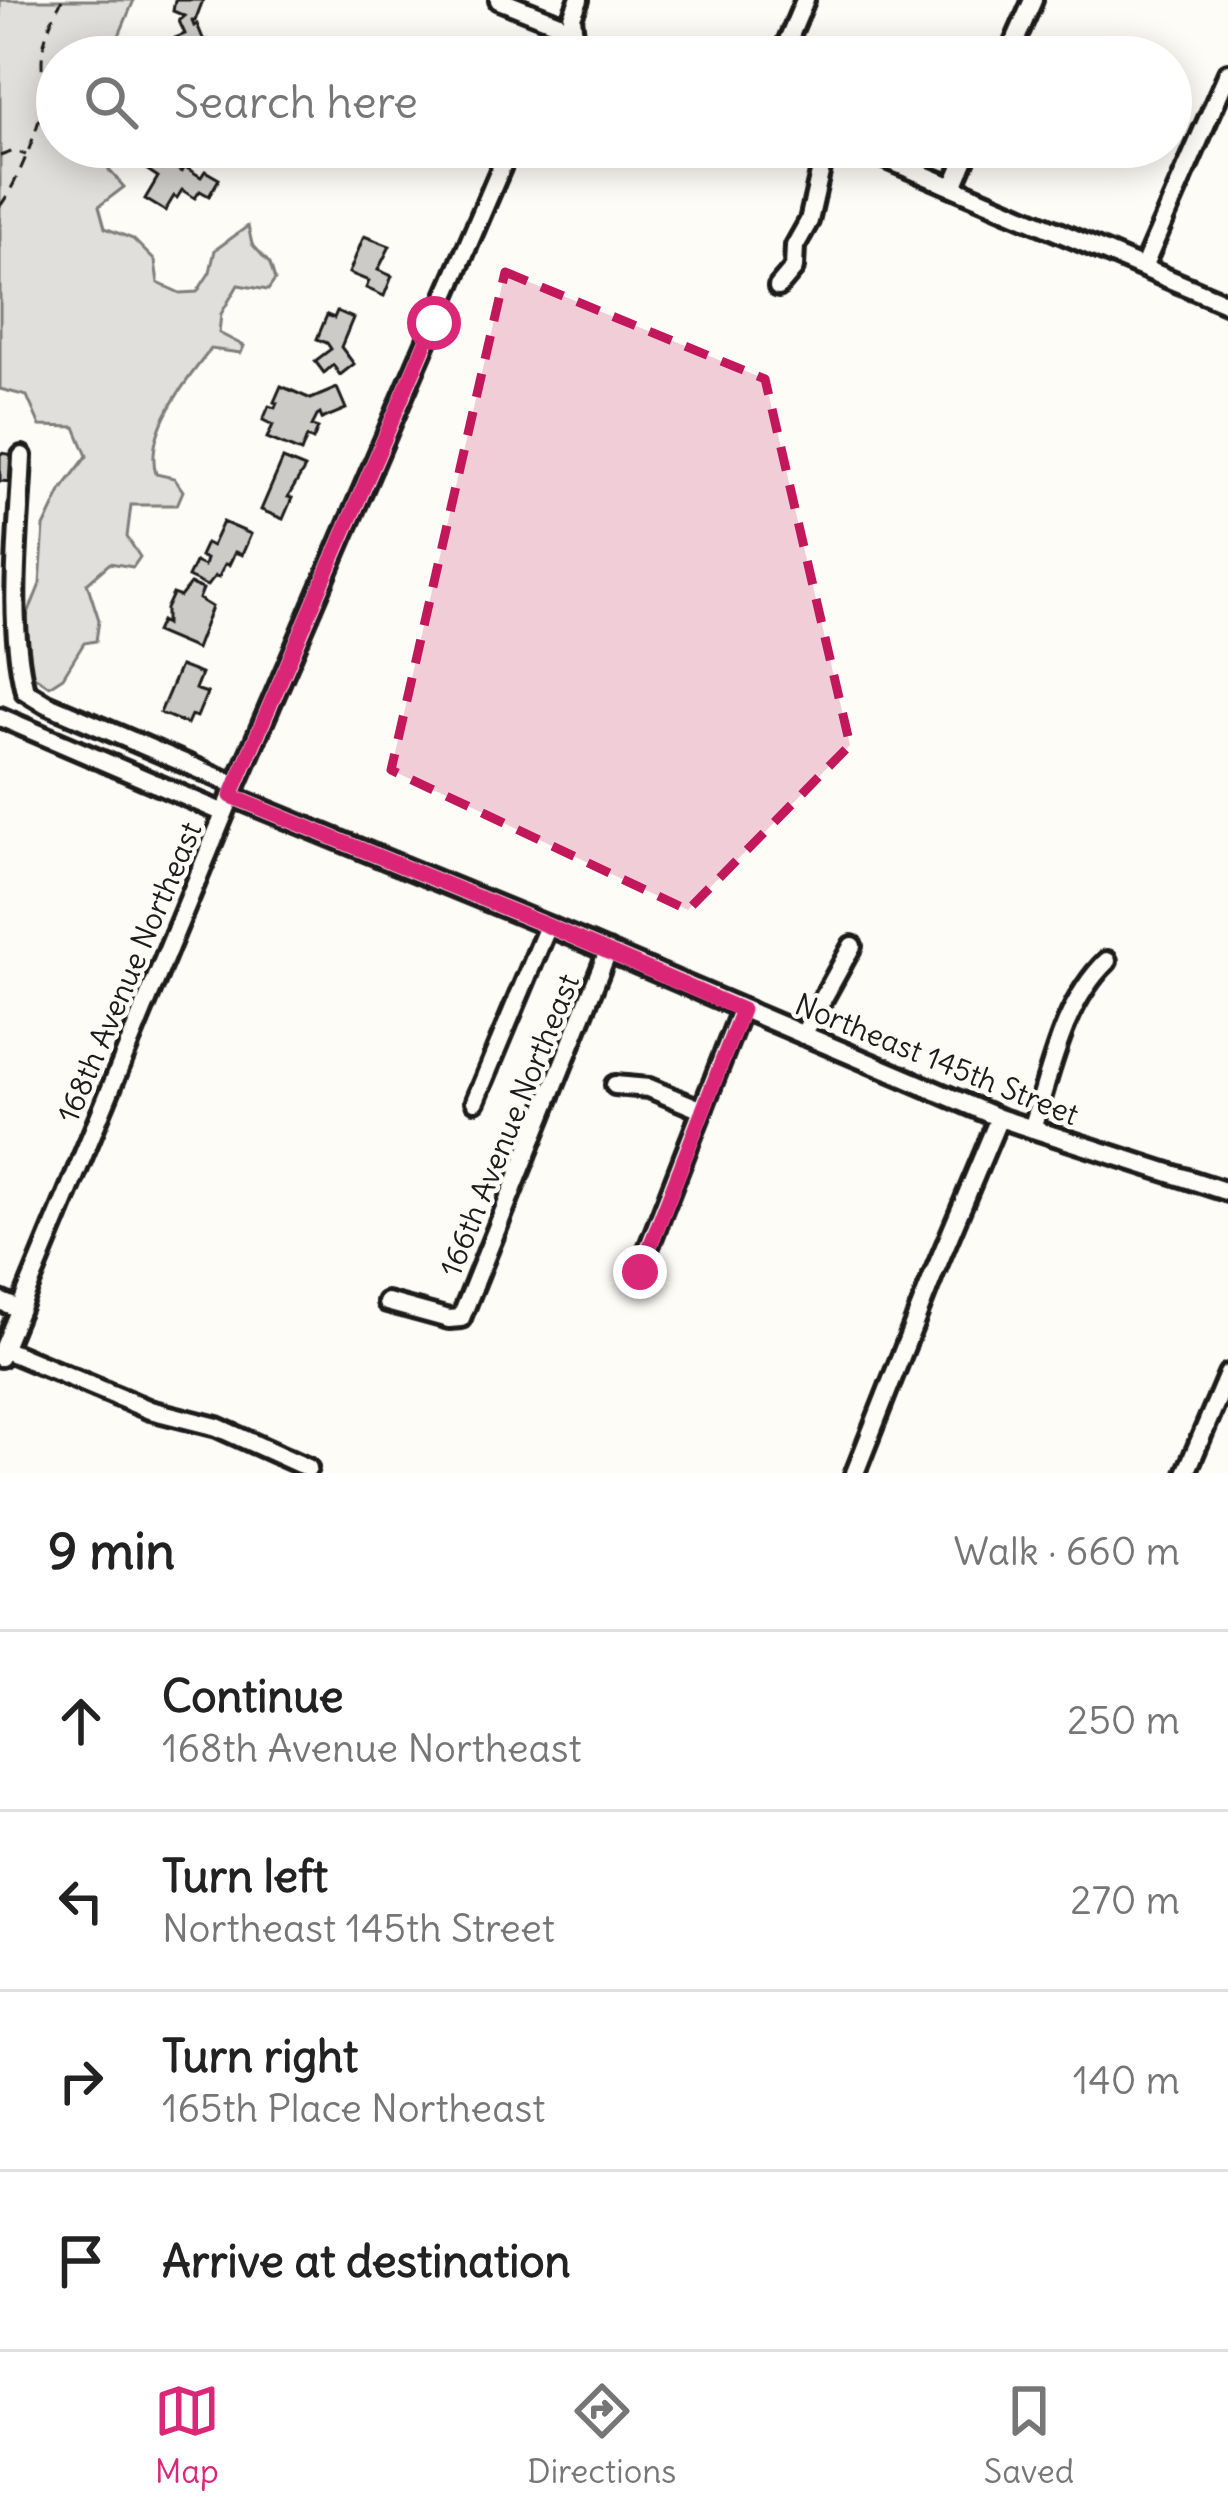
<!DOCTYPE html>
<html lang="en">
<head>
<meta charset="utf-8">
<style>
	body { margin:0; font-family:Delius,sans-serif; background:#f2f2f2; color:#222 }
	.stop { position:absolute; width:36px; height:36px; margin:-27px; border:9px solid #db2777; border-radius:50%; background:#fff }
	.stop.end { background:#db2777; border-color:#fff; box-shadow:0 3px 12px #0008 }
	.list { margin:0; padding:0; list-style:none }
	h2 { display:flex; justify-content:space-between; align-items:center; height:156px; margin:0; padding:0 48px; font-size:51px }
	h2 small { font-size:39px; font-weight:400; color:#767676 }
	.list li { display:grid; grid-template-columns:78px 1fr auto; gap:36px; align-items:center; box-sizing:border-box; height:180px; padding:0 48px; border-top:3px solid #e0e0e0 }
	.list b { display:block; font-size:45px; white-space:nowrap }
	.list p { margin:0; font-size:39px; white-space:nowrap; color:#767676 }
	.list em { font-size:39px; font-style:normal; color:#767676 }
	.icon { flex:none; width:66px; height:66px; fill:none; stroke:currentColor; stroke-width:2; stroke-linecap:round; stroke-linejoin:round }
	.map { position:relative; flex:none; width:1228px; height:1473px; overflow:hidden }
	.search { position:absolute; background:#fff; box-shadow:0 6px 30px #0003; left:36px; right:36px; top:36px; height:132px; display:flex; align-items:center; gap:30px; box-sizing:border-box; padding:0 42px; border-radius:66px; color:#767676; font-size:45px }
	.sheet { height:876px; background:#fff }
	nav { display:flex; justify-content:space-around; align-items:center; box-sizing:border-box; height:168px; border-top:3px solid #e0e0e0; background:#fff; font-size:33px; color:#767676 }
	nav a { display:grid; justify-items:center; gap:6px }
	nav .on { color:#db2777 }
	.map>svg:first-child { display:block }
	.green { fill:#e0dfdb; stroke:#7e7e7c; stroke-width:3 }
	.building { fill:#cccbc8; stroke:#1c1c1c; stroke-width:3 }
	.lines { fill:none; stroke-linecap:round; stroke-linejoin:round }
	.minor-casing { stroke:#1c1c1c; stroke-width:26 }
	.path { stroke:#1c1c1c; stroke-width:3; stroke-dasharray:12 9; stroke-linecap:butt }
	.minor { stroke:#fdfcf7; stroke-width:16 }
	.route { stroke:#db2777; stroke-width:15 }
	.marked { fill:#c2185b; fill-opacity:0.2; stroke:#c2185b; stroke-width:9; stroke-dasharray:24 15; stroke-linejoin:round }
	.labels { text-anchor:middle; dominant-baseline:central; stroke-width:9; stroke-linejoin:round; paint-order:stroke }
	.street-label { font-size:30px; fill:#1c1c1c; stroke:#fdfcf7 }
</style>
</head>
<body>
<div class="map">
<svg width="1228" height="1473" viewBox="0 0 1228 1473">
	<rect width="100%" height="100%" fill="#fdfcf7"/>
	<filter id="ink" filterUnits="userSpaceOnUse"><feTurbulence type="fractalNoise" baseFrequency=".00833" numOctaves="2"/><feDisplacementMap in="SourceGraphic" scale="24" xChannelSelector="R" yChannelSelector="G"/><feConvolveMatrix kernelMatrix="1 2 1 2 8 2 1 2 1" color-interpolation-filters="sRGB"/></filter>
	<g filter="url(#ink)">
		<path class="green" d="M0,0H134L110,57H57V147H104L109,170L124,187L99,206L105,228L133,239L155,261L158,283L180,293L197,292L210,272L215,250L248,226L252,244L270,264L275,280L268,290L238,285L221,314L219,333L244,346L241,353L211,349C185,382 144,432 156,474L174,478L183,491L177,505H131L127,537L140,557L133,567L110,563L87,583L99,620L96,641L84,643L63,677L49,686L30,673L23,626L40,584L44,527L62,489L87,456L75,427L40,426L27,396L0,389Z"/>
		<path class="building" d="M175,0H203L195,21H192L194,26L197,24L204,41L207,40L215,57L176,55L175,51L179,46L175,38L185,34L179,21L185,16L173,11Z
			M151,153L182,172L185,167L201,177L205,171L219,179L209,196L200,191L195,198L182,190L177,198L174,196L165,211L145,199L158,177L143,167Z
			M364,236L390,246L378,270L392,276L384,296L366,288L369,281L349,273Z
			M337,311L353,318L341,347L354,364L340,375L333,365L324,373L315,361L331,349L327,343L317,339L327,315L334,318Z
			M281,386L311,399L337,388L346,409L322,419L320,414L317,416L312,426L318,428L313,440L307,437L301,452L267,438L273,425L263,420L269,406L275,408L277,403L274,402Z
			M0,453L16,455L13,482L0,481Z
			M283,459L305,468L288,497L292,498L283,519L261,510Z
			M223,522L251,534L242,555L235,552L229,565L225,564L219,577L215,576L207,586L188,577L195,562L204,566L206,559L200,556L206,543L212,546Z
			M190,584L203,589L199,599L212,607L196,649L156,632L161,621L166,624V609L173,594L180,597Z
			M180,666L201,674L195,689L207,693L197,717L191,715L187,724L160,713Z"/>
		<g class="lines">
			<g class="minor-casing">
				<path id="minor" d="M499,0L557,23L575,48
					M575,47L572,17L579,0
					M558,57C587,42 612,44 643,57
					M781,57L805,0
					M1008,57L1033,0
					M858,147L1228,304
					M953,187L970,147
					M1143,268L1228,73
					M778,287L794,268L795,246L809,221L822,164L829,147
					M22,456C19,533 7,616 25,691L46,704L236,785
					M0,717L224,813
					M231,796L548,926L999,1118L1228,1192
					M803,1035L852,946
					M615,1085L649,1088L702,1110
					M475,1101L548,926
					M1032,1129C1050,1073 1063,1003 1107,961
					M639,1272L741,1010
					M0,1301L19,1309
					M387,1302L449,1319L461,1318L608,951
					M3,1349L150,1410L217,1427L308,1468
					M0,1357L236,785L510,147
					M855,1473L934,1273L999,1118
					M1186,1473L1228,1374"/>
			</g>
			<path class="path" d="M0,156L14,151L26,155
				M0,206C16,186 40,127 43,101C45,89 42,75 42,63C42,39 51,20 62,0"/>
			<use href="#minor" class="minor"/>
		</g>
	</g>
	<g class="lines" filter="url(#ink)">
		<path class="route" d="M434,323L231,796L548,926L742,1010L640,1272"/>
	</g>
	<path class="marked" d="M505,272L765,379L850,745L688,910L391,770Z"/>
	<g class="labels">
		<g class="street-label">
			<text transform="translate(129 972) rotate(-67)">168th Avenue Northeast</text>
			<text transform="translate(937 1059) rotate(22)">Northeast 145th Street</text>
			<text transform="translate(509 1125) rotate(-68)">166th Avenue Northeast</text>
		</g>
	</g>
</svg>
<div class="stop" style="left:434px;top:323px"></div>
<div class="stop end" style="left:640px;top:1272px"></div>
<div class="search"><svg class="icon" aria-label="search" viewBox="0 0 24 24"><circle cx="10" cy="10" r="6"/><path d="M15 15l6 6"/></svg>Search here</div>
</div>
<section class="sheet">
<h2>9 min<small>Walk · 660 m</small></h2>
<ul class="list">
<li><svg class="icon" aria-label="ahead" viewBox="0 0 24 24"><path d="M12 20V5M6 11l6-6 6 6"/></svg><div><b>Continue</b><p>168th Avenue Northeast</p></div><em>250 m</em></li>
<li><svg class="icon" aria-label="left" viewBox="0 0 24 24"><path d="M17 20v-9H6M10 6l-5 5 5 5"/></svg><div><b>Turn left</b><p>Northeast 145th Street</p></div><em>270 m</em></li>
<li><svg class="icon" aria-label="right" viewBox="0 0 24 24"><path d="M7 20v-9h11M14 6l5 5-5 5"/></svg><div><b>Turn right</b><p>165th Place Northeast</p></div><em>140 m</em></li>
<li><svg class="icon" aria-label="arrive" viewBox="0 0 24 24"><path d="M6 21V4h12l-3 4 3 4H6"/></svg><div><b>Arrive at destination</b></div></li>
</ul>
</section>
<nav>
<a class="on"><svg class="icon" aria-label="map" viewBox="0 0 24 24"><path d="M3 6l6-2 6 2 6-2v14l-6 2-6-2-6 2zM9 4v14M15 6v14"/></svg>Map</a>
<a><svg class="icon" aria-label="directions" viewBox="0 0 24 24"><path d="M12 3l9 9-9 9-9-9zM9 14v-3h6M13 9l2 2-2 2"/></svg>Directions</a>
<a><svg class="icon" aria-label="saved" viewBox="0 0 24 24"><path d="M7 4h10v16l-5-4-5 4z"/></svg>Saved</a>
</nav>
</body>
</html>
